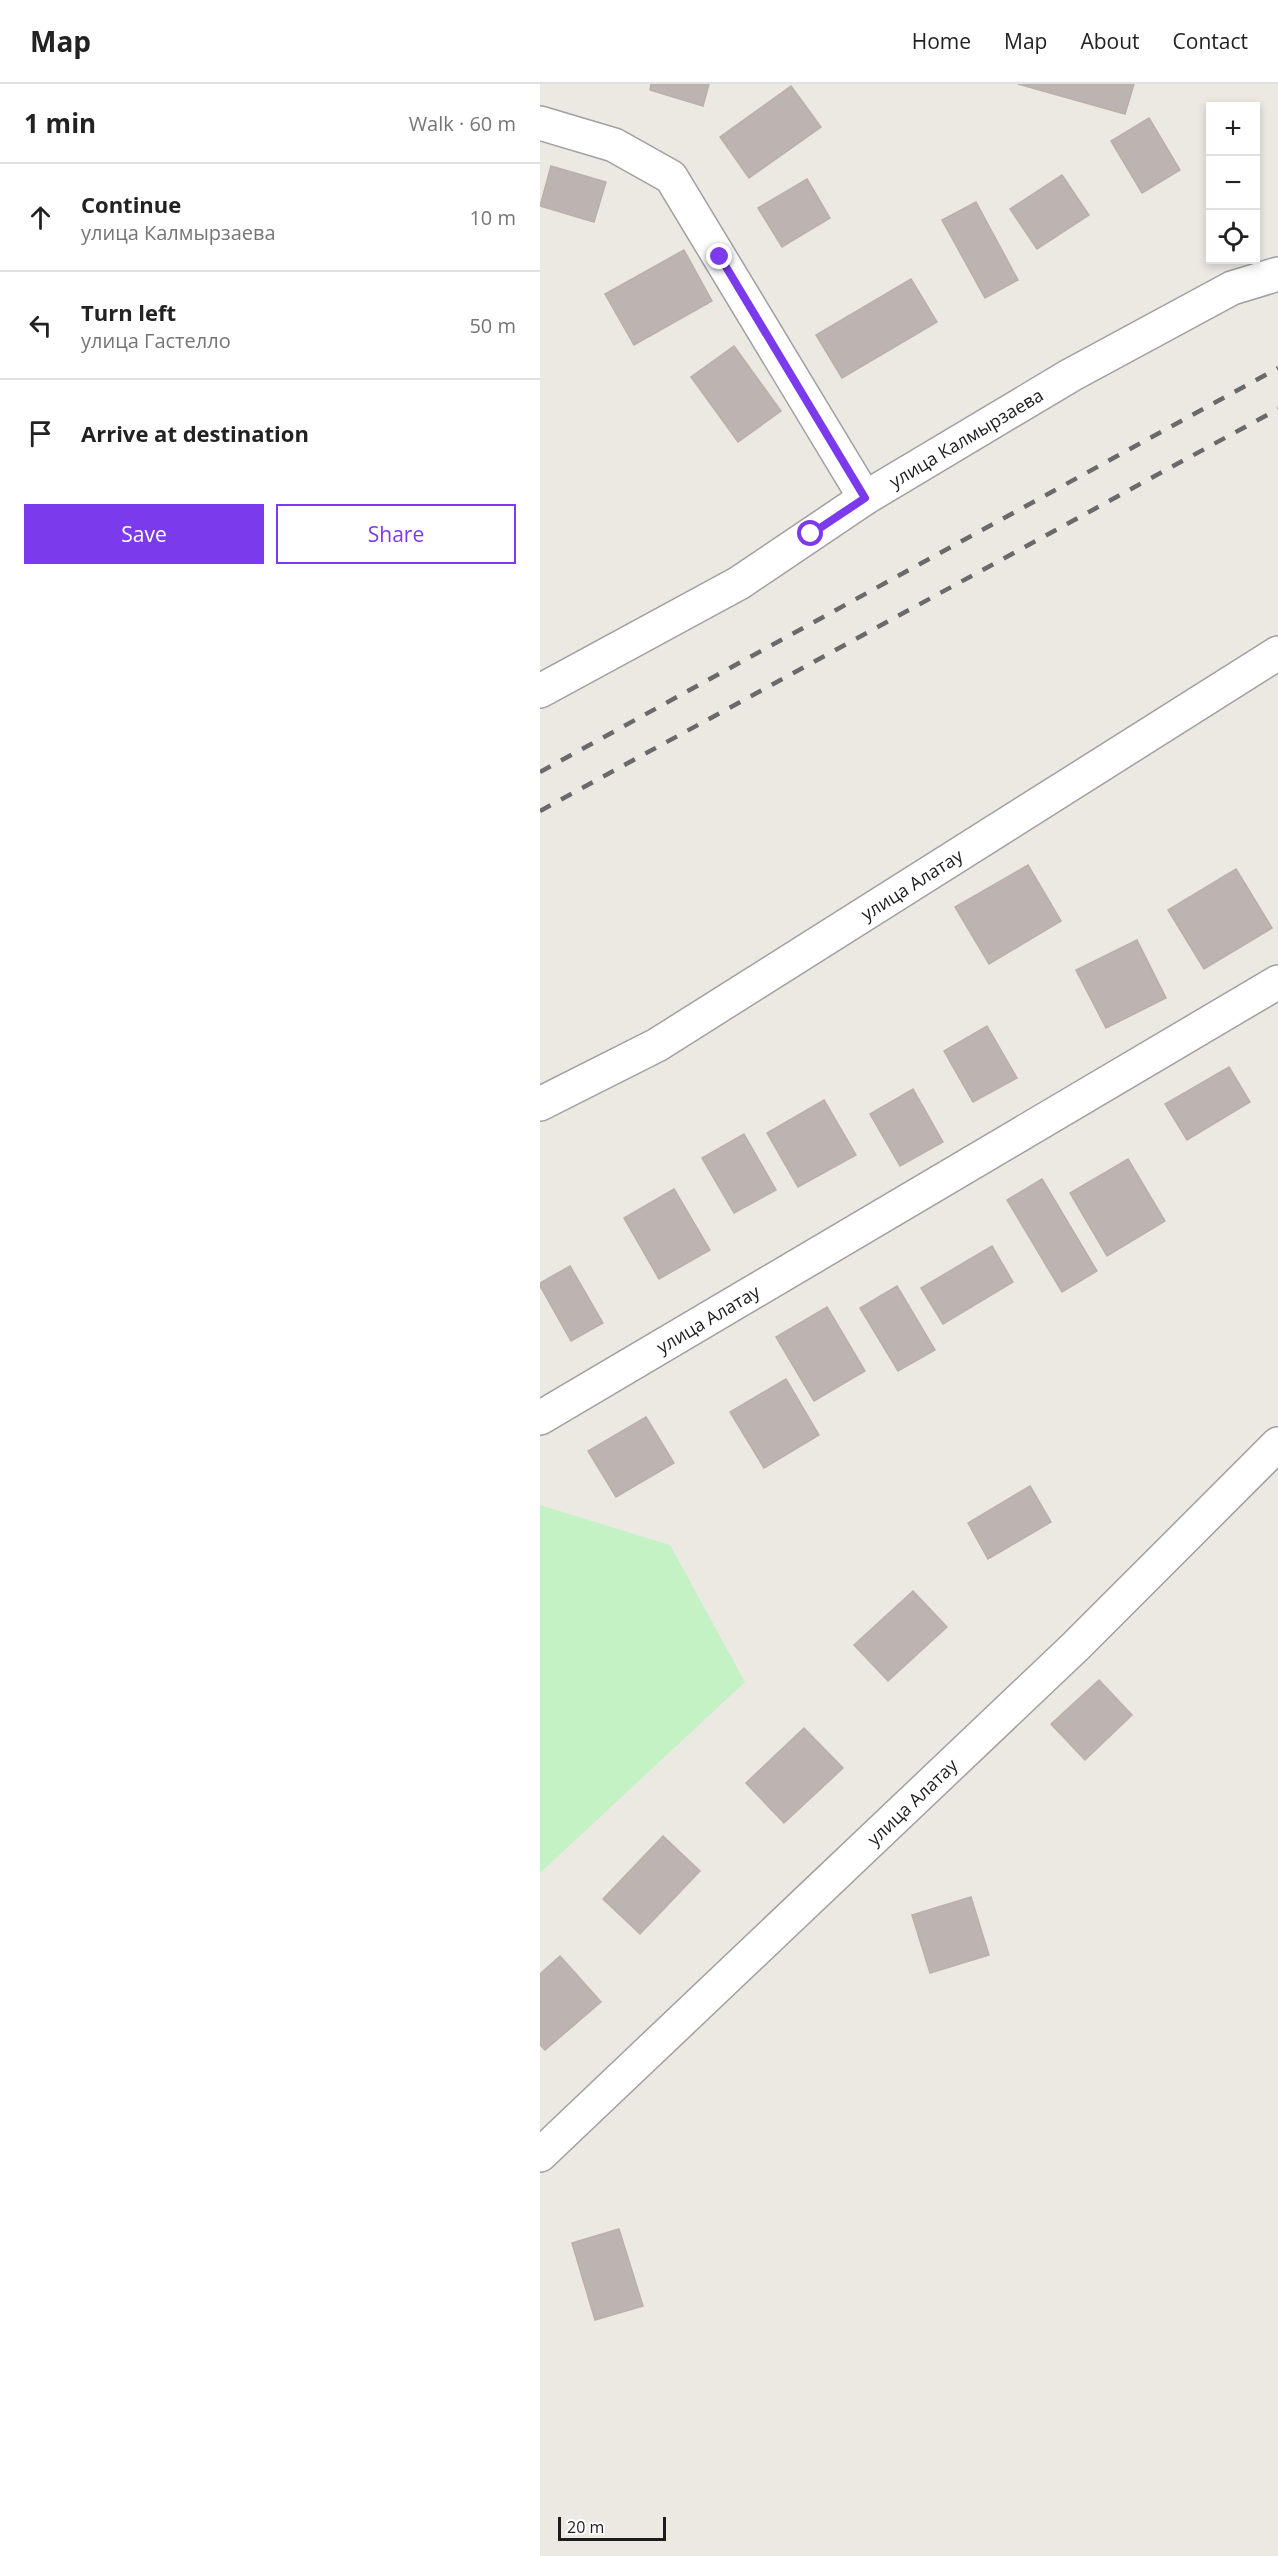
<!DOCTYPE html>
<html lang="en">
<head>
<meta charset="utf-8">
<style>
	body { margin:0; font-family:"Open Sans",sans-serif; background:#f2f2f2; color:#222 }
	.controls { position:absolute; right:18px; top:18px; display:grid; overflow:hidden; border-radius:0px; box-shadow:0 3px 9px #0003 }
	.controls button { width:54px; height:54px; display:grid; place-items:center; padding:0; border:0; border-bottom:2px solid #e0e0e0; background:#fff; color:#222; font:30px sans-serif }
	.scale { position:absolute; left:18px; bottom:15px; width:108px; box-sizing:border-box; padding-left:6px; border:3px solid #1c1c1c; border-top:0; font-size:16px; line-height:21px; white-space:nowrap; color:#1c1c1c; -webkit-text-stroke:4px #fff; paint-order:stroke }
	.stop { position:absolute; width:18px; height:18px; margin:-14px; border:4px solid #7c3aed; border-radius:50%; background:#fff }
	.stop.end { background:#7c3aed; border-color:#fff; box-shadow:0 2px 6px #0008 }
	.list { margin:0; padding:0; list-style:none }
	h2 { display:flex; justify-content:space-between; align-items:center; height:78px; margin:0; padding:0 24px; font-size:26px }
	h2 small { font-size:20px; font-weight:400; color:#767676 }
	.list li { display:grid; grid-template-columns:39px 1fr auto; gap:18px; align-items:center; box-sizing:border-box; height:108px; padding:0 24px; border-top:2px solid #e0e0e0 }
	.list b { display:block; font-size:22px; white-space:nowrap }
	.list p { margin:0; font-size:20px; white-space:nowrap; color:#767676 }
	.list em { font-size:20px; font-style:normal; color:#767676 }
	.actions { display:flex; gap:12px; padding:18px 24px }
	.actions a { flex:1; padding:14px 0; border:2px solid #7c3aed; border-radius:0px; text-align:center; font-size:21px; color:#7c3aed }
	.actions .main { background:#7c3aed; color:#fff }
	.icon { flex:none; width:33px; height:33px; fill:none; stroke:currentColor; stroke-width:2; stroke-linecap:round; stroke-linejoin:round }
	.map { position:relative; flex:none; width:738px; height:2472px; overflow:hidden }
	header { display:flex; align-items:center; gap:36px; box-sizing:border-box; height:84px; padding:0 30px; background:#fff; border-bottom:2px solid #e0e0e0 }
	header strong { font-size:28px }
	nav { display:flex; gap:33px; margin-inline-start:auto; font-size:21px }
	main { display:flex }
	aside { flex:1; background:#fff }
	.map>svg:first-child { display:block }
	.park { fill:#c4f2c5 }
	.building { fill:#bcb4b0; stroke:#bcafa7; stroke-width:1.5 }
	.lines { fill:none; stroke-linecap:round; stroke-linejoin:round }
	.street-casing { stroke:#a0a0a0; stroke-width:36 }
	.street { stroke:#fff; stroke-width:33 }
	.rail { stroke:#6a6a6a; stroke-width:4.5; stroke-dasharray:12 12; stroke-linecap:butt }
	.route { stroke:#7c3aed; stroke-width:8 }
	.labels { text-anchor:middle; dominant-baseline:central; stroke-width:4.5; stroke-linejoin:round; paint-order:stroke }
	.street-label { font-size:18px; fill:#1c1c1c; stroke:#fff }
</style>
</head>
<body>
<header>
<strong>Map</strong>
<nav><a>Home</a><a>Map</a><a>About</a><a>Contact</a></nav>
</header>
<main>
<aside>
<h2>1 min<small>Walk · 60 m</small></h2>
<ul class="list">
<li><svg class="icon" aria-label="ahead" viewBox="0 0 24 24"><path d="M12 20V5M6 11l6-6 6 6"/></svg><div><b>Continue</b><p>улица Калмырзаева</p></div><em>10 m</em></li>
<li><svg class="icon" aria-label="left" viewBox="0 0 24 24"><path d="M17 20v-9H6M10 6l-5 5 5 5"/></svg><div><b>Turn left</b><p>улица Гастелло</p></div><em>50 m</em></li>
<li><svg class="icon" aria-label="arrive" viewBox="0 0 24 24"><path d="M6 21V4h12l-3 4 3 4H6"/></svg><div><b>Arrive at destination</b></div></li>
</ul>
<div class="actions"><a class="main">Save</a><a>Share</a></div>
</aside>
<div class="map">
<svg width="738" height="2472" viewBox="0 0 738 2472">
	<rect width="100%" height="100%" fill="#ece9e3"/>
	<path class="park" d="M0,1421L130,1461L205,1598L0,1789Z"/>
	<path class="building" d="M111,0H169L163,22L110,6Z
		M478,0H594L585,30Z
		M251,2L281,43L209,94L180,53Z
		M609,34L640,86L602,109L571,57Z
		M11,82L66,98L54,138L0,122Z
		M522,91L549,131L497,165L470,125Z
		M267,95L290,134L242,163L218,124Z
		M436,118L478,196L445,214L402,136Z
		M144,166L172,217L94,261L65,210Z
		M371,195L397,238L302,294L276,251Z
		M194,262L241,327L198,358L151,293Z
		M488,781L521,837L449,880L415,823Z
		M696,785L732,844L664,885L628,826Z
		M597,856L626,914L566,944L536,886Z
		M447,942L477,994L433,1018L404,967Z
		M689,983L710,1018L647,1056L625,1020Z
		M373,1005L403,1058L360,1082L330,1030Z
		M284,1016L316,1071L258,1103L227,1049Z
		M204,1050L236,1106L194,1129L162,1074Z
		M588,1075L625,1137L567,1172L530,1109Z
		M502,1095L557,1187L522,1208L467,1116Z
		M134,1105L170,1166L119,1195L84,1134Z
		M452,1162L473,1198L403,1240L381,1204Z
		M30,1182L63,1239L31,1257L0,1202V1199Z
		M357,1202L395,1266L358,1287L320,1224Z
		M287,1223L325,1287L274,1317L236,1253Z
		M246,1295L279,1351L224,1384L190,1328Z
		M106,1333L134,1379L76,1413L48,1367Z
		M490,1402L511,1438L448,1475L428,1439Z
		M373,1507L407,1543L348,1597L314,1561Z
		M559,1596L592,1631L545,1676L511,1640Z
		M264,1644L303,1684L244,1739L206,1699Z
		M123,1752L160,1787L100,1850L63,1815Z
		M431,1813L449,1871L390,1889L372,1831Z
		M20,1872L61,1918L5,1966L0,1961V1890Z
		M79,2145L103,2222L55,2236L32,2159Z"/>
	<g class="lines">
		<g class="street-casing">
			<g id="street">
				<path d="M0,39L74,61L131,93L325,414"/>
				<path id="s1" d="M0,607L199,499L325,414L531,291L692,204L738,190"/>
				<path id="s2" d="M0,1020L117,961L738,569"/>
				<path id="s3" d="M0,1334L738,898"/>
				<path id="s4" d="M0,2071L536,1562L738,1360"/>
			</g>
		</g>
		<use href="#street" class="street"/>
		<path class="rail" d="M0,688L738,284
			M0,727L738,325"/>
	</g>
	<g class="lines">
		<path class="route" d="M180,173L325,414L271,450"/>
	</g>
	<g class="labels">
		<g class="street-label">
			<text stroke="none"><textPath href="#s1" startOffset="496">улица Калмырзаева</textPath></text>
			<text stroke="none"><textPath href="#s2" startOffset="432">улица Алатау</textPath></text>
			<text stroke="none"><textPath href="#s3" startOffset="195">улица Алатау</textPath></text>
			<text stroke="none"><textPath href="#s4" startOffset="513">улица Алатау</textPath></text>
		</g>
	</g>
</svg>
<div class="controls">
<button>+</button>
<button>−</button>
<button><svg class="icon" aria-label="locate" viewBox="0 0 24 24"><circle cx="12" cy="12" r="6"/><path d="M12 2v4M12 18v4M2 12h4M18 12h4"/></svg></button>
</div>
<div class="scale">20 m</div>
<div class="stop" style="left:271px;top:450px"></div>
<div class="stop end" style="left:180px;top:173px"></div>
</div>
</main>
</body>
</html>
